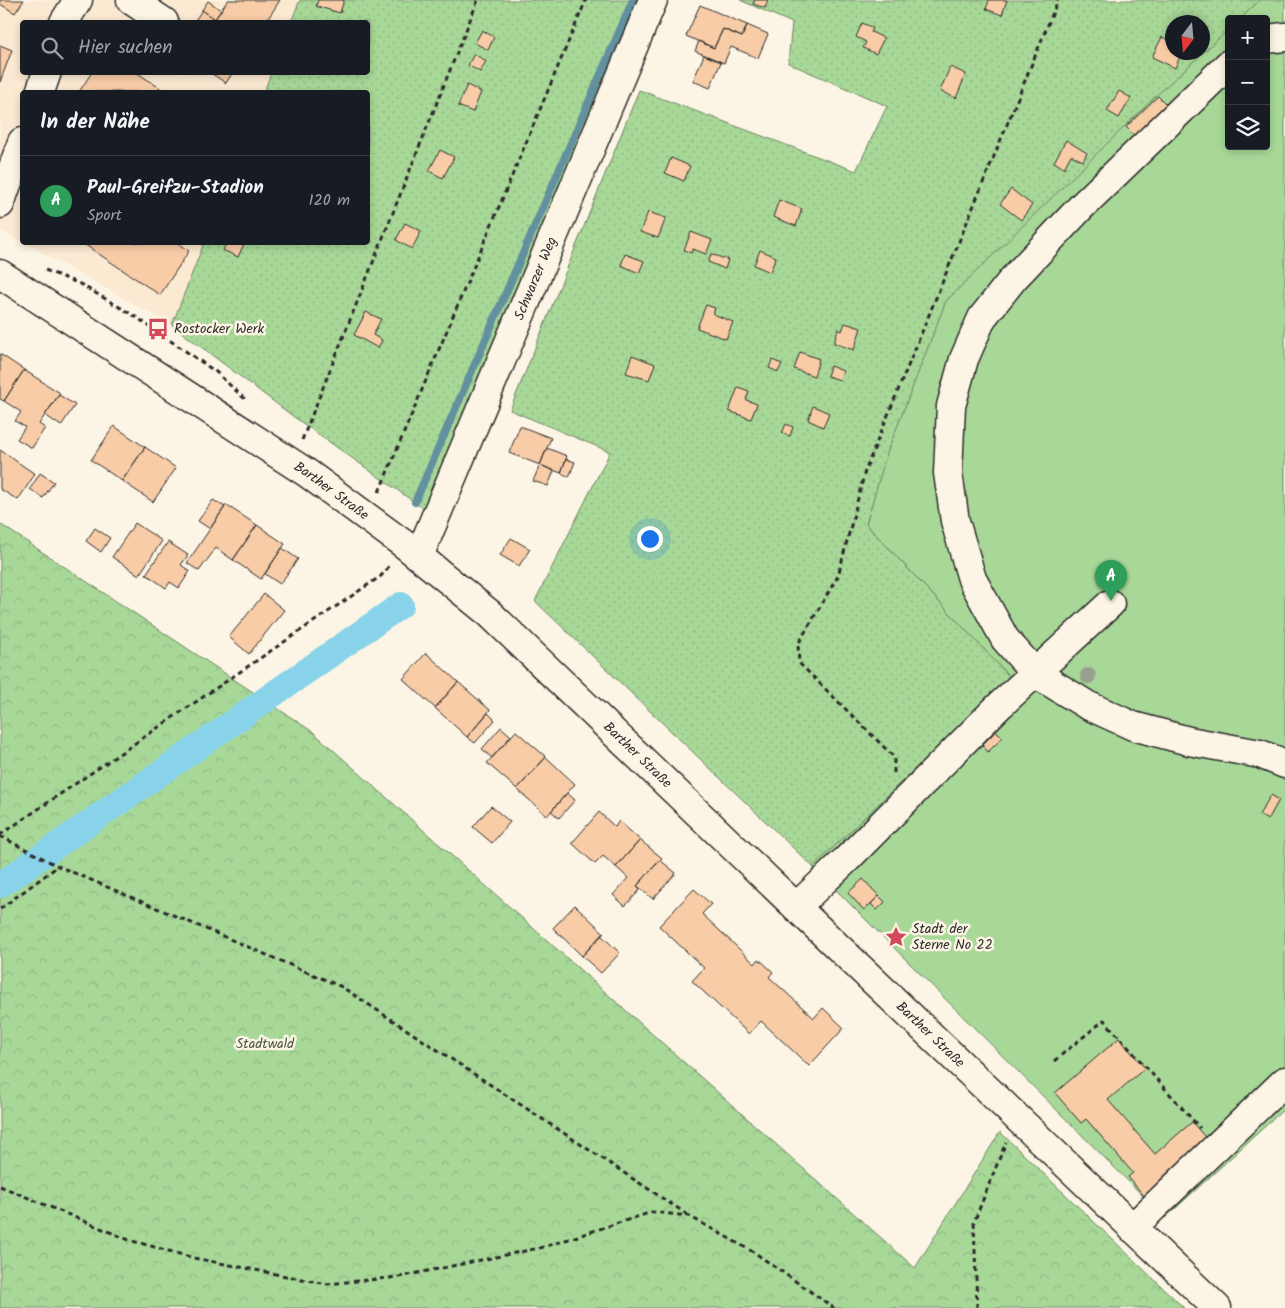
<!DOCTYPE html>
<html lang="de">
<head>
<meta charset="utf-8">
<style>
	body { margin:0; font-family:Kalam,sans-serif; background:#242831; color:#f1f3f6 }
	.controls { position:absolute; right:15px; top:15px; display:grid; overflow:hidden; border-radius:5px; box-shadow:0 2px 8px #0003 }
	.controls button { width:45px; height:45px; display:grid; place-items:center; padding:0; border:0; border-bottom:1px solid #363941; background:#171b24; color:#f1f3f6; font:25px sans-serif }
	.compass { position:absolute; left:1165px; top:15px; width:45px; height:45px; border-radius:50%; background:#171b24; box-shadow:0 2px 8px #0003; rotate:196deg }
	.you { position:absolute; left:649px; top:538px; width:18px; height:18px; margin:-12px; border:4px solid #fff; border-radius:50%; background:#1a73e8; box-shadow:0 0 0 8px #1a73e833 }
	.badge { display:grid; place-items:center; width:32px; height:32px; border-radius:50%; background:#0f766e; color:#fff; font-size:16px; font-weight:700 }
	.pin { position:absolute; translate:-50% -41px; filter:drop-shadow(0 1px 2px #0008) }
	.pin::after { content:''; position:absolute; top:26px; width:18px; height:15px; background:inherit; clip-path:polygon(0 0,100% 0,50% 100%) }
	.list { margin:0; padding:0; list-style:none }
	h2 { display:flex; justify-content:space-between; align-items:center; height:65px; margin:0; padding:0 20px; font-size:21px }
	h2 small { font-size:16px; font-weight:400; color:#9ea1a6 }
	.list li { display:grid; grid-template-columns:32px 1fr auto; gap:15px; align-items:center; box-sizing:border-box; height:90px; padding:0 20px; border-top:1px solid #363941 }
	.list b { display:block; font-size:19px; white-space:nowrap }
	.list p { margin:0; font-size:16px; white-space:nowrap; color:#9ea1a6 }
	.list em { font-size:16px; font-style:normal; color:#9ea1a6 }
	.icon { flex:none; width:28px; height:28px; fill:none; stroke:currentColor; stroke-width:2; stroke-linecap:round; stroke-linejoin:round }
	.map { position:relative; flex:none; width:1285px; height:1308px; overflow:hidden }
	.search { position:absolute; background:#171b24; box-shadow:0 2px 8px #0003; left:20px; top:20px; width:350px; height:55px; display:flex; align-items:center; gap:12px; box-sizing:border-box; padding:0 18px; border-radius:5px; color:#9ea1a6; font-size:19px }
	.panel { position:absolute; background:#171b24; box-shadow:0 2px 8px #0003; left:20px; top:90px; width:350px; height:155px; border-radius:5px }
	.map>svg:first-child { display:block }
	.built { fill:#fbe9d2 }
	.forest { fill:url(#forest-crowns); stroke:#6a8262 }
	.park { fill:url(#park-dots); stroke:#6a8262; fill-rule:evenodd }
	.pitch { fill:#a8d898; stroke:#6a8262 }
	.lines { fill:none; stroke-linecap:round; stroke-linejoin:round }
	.stream { stroke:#63909e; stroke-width:8 }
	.canal { stroke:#89d3ea; stroke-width:26 }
	.building { fill:#f8cca7; stroke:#2b2b2b }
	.minor-casing { stroke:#2b2b2b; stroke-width:31 }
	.path { stroke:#2b2b2b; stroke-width:3; stroke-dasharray:5 4; stroke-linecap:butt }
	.minor { stroke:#fcf5e5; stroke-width:28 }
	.tree { fill:#9a9e8e }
	.labels { text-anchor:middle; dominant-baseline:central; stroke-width:5; stroke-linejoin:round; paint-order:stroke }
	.street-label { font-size:14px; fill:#2b2b2b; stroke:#fcf5e5 }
	.poi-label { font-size:14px; fill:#2b2b2b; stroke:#fcf5e5; text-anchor:start }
	.park-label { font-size:14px; fill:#4a5646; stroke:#fcf5e5 }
</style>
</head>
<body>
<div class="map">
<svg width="1285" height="1308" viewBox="0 0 1285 1308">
	<defs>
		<pattern id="forest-crowns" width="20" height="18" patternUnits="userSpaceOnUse" patternTransform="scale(1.25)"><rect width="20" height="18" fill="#a8d898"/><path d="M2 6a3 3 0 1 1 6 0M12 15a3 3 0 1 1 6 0" fill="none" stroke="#91ba83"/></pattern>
		<pattern id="park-dots" width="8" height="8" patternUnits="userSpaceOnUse" patternTransform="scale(1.25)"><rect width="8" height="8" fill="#a8d898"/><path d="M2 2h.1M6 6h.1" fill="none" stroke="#91ba83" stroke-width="1.8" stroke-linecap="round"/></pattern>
	</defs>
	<rect width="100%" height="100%" fill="#fcf5e5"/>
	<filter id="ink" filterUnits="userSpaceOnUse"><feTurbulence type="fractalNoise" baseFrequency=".02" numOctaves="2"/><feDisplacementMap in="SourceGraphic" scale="10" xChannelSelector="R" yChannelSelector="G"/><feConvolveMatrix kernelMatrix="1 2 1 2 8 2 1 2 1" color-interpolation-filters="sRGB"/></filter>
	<g filter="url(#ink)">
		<path class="built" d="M0,0H300L291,22H22V72L271,73L264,92H22V242L0,230Z
			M23,242L204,243L172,325Z"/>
		<path class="forest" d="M0,524L313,732L915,1268L1000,1132L1184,1308H0Z"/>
		<path class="park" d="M300,0H643L424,509L294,417L172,325L204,243L368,242V92H264L271,73L368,72V22H291Z
			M740,0H1260L1240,19H1229V29L866,524L1010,677L813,867L535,601L610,452L510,410L639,90L856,171L887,106L788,63L792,23ZM1172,22H1202V52H1172Z"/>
		<path class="pitch" d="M1260,0H1285V1108L1165,1218L813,867L1010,677L866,524L887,453L946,301L1161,91L1229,29V146H1266V19H1240Z"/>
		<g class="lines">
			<path class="stream" d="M415,502L633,0"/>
			<path class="canal" d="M0,885L401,605"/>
		</g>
		<path class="building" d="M0,0H24L15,13L0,4Z
			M228,0H280L266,22H194L202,10L215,19Z
			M318,0H344L340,13L316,6Z
			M755,0H768L765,8L753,4Z
			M989,0H1007L1002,15L986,9Z
			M208,1L221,10L215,19L202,10Z
			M700,5L747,25L742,37L723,29L714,48L686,36Z
			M862,23L873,28L871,32L884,38L876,54L863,48L866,42L856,37Z
			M747,25L768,34L758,58L731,47L724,63L695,51L699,41L714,48L723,29L742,37Z
			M482,30L494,37L488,50L475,43Z
			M1162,37L1172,42V52H1182L1175,68L1152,57Z
			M0,45L12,50L0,82Z
			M474,54L486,61L480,72L468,65Z
			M704,55L721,62L710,88L693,81Z
			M950,67L966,74L956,98L940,91Z
			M92,72H136L166,92H79Z
			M209,72H233L226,83Z
			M467,85L481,92L473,112L458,106Z
			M1119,91L1131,98L1119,118L1107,111Z
			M1158,96L1168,106L1137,138L1126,127Z
			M1066,140L1087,153L1083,161L1071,155L1064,168L1054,162Z
			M440,150L454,157L443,178L429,171Z
			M671,158L690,166L684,181L665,173Z
			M1011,189L1032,205L1021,220L1000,204Z
			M779,200L802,209L796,226L773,217Z
			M648,212L666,218L658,238L640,232Z
			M405,223L421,231L412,249L396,240Z
			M691,232L712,240L706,254L693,249L691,253L684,250Z
			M81,242H176L189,251L160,295Z
			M227,242L244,244L238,257L223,250Z
			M760,250L776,257L770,272L754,265Z
			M625,254L644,261L639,273L621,265Z
			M711,254L728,260L725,269L708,262Z
			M706,305L715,308L713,314L733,322L726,339L697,328Z
			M366,312L381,319L373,335L382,340L378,348L354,335Z
			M845,323L861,328L854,350L834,343L838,329L842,331Z
			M800,352L819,359L814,376L794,369Z
			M0,354L24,370L4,401L0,399Z
			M632,355L655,364L649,380L626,373Z
			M772,360L782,364L778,372L769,368Z
			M830,366L843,371L840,380L827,376Z
			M24,370L60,393L39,424L45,428L32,448L17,439L25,427L15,421L21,412L4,401Z
			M738,387L749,391L746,400L757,404L751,419L729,411Z
			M59,395L75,405L61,426L45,415Z
			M813,406L829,413L823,427L808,420Z
			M786,424L793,427L790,436L782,433Z
			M114,426L145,447L122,481L91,460Z
			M520,426L551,438L540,465L509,453Z
			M145,447L176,468L153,502L122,481Z
			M547,448L567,456L561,473L540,465Z
			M0,450L35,474L18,500L0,489Z
			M566,459L575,462L569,477L561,473Z
			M540,465L554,471L548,486L533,481Z
			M40,473L54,482L43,498L30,489Z
			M213,500L225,507L210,529L198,521Z
			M226,505L257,525L233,560L216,548L199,571L187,563Z
			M135,523L162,541L139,575L112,557Z
			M257,525L285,544L261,579L233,560Z
			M95,528L110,538L101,552L86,541Z
			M511,538L530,549L519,566L500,555Z
			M168,542L188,555L181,565L190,571L179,588L170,582L166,588L146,574Z
			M282,548L298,559L280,584L265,574Z
			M264,594L284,610L249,654L229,637Z
			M426,653L458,682L435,708L403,679Z
			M458,682L490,710L467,737L435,708Z
			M488,713L495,720L475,743L467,737Z
			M501,727L511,736L492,758L482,749Z
			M516,731L546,757L517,789L487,763Z
			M996,731L1003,737L988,752L982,745Z
			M546,757L575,784L547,816L517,789Z
			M567,793L575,800L559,818L551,811Z
			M1271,795L1279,800L1268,820L1259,815Z
			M491,806L510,822L492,843L473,827Z
			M599,812L615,827L619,821L640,840L616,867L603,856L595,864L572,843Z
			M640,840L662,858L637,886L641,889L625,906L613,895L628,878L616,867Z
			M660,860L676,873L653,899L637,886Z
			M863,879L879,896L864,910L848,893Z
			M694,889L711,904L702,914L755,964L759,959L773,972L769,977L814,1018L823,1008L844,1028L809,1066L761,1021L749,1034L692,981L704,968L659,926Z
			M879,896L885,902L877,910L871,904Z
			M575,905L604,933L582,956L553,928Z
			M601,935L620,953L601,973L582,956Z
			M1119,1038L1145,1068L1108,1100L1155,1154L1192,1122L1210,1143L1146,1198L1128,1177L1133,1173L1086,1119L1081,1123L1055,1093Z"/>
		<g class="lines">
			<g class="minor-casing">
				<g id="minor">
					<path d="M131,0L164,22"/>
					<path d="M64,22L78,0"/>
					<path d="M1266,39L1285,37"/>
					<path d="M1229,64L1083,205L1013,279L982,318L964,359L951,406L948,473L955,521L972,579L1005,639L1035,673L1087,705L1133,726L1189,741L1260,754L1285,764"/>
					<path d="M40,92L47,72"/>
					<path d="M0,204L22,142"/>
					<path id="s1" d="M0,274L307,473L405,545L490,614L796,907L1217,1308"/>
					<path id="s2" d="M419,556L653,0"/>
					<path d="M796,907L847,859L997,708L1110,604"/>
					<path d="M1132,1228L1285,1081"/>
				</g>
			</g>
			<path class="path" d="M45,270L80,284L133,315L216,372L246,400
				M302,440L478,0
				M379,492L586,0
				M894,773V757L799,663L798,644L838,576L865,471L1058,0
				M0,835L381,576L390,565
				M0,836L58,866L342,987L688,1215
				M0,909L58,866
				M1054,1061L1104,1020L1200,1128
				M0,1186L129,1240L194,1258L327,1284L399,1277L544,1247L652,1212L689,1216L755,1253L834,1308
				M977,1308L974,1222L1006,1142"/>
			<use href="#minor" class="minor"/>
		</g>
		<circle class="tree" cx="1088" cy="676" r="8"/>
	</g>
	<defs>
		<g id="bus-bare" transform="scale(1.725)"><path d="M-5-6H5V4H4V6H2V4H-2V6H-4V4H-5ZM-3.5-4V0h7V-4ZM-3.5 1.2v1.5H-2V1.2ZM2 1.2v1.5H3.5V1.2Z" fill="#d1495b" stroke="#fcf5e5" stroke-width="2.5" paint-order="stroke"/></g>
		<g id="sight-bare" transform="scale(1.725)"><path d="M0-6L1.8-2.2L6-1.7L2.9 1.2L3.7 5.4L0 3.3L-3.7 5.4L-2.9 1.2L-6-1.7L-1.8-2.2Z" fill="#d1495b" stroke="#fcf5e5" stroke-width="2.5" paint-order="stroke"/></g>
	</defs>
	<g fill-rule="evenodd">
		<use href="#bus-bare" x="158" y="329"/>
		<use href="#sight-bare" x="896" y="937"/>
	</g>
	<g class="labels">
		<g class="street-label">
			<text stroke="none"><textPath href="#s2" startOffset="301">Schwarzer Weg</textPath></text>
			<text stroke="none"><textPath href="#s1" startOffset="396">Barther Straße</textPath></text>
			<text stroke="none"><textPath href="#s1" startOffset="801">Barther Straße</textPath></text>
			<text stroke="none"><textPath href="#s1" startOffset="1206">Barther Straße</textPath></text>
		</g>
		<g class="poi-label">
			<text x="174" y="329">Rostocker Werk</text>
			<text x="912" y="929">Stadt der<tspan x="912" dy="16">Sterne No 22</tspan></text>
		</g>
		<g class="park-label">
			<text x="265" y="1044">Stadtwald</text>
		</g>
	</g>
</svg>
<div class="controls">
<button>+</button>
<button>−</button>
<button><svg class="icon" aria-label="layers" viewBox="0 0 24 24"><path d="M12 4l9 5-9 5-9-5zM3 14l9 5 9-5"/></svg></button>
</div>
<svg class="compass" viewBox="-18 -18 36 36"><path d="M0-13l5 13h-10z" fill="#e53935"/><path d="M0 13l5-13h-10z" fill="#9ea1a6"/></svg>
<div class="you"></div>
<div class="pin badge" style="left:1111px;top:601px;background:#2e9e5b">A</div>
<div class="search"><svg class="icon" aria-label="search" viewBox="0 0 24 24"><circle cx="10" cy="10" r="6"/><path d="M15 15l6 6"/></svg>Hier suchen</div>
<section class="panel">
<h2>In der Nähe<small></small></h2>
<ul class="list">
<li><span class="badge" style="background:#2e9e5b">A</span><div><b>Paul-Greifzu-Stadion</b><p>Sport</p></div><em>120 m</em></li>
</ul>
</section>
</div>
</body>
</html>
